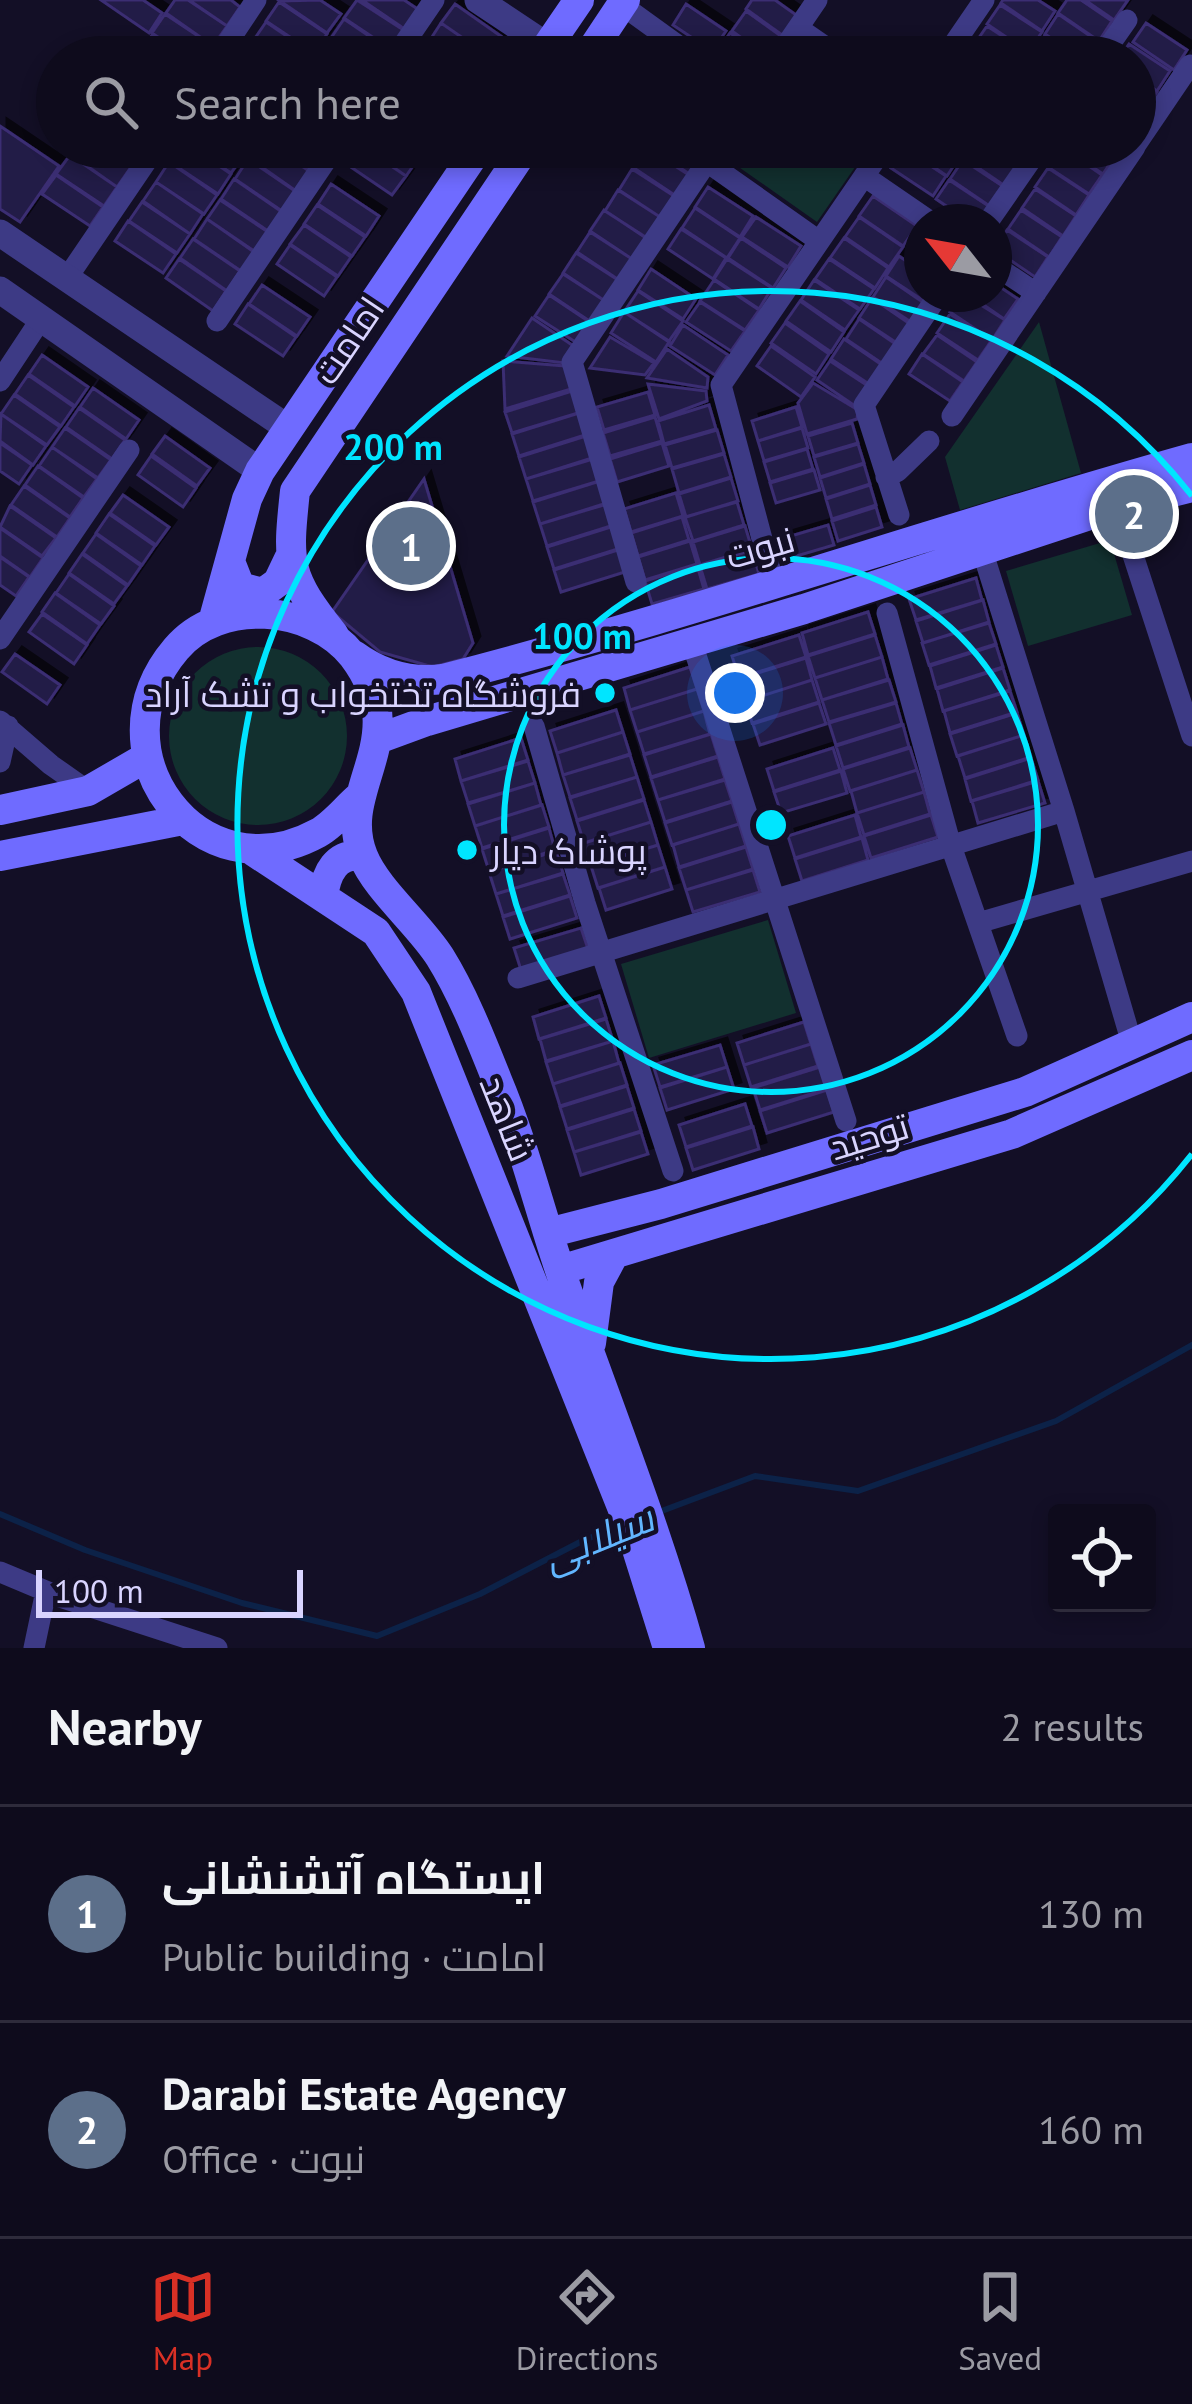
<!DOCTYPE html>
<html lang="en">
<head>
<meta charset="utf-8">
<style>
	body { margin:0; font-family:"PT Sans",Cairo,sans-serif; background:#1c1929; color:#f1f3f6 }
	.controls { position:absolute; right:36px; bottom:36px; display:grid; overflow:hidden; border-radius:12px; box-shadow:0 6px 18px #0003 }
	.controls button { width:108px; height:108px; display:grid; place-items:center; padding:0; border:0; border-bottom:3px solid #2e2b3b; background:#0e0b1c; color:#f1f3f6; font:60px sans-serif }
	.compass { position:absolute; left:904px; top:204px; width:108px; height:108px; border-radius:50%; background:#0e0b1c; box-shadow:0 6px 18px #0003; rotate:301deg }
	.scale { position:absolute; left:36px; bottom:30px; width:267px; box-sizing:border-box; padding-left:12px; border:6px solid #d9d4ff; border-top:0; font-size:33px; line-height:42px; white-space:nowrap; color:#d9d4ff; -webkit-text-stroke:9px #130f26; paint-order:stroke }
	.you { position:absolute; left:735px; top:693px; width:42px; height:42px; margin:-30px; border:9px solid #fff; border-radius:50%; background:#1a73e8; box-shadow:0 0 0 18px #1a73e833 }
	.badge { display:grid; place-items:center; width:78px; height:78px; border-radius:50%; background:#d93025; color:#fff; font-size:39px; font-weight:700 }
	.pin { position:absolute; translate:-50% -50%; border:6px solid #fff; box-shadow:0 3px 12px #0006 }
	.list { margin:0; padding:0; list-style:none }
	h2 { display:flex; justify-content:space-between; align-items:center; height:156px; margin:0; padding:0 48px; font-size:51px }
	h2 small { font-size:39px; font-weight:400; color:#9b9ba3 }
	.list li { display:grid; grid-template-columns:78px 1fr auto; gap:36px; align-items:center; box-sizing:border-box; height:216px; padding:0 48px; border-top:3px solid #2e2b3b }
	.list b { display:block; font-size:45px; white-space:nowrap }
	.list p { margin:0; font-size:39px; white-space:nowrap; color:#9b9ba3 }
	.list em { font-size:39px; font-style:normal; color:#9b9ba3 }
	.icon { flex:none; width:66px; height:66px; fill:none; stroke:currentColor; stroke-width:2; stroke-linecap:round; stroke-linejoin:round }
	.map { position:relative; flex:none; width:1192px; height:1648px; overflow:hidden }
	.search { position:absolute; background:#0e0b1c; box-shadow:0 6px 18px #0003; left:36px; right:36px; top:36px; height:132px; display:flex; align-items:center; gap:30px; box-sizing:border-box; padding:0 42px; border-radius:66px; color:#9b9ba3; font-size:45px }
	.sheet { height:588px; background:#0e0b1c }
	nav { display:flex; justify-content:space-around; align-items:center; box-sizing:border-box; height:168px; border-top:3px solid #2e2b3b; background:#0e0b1c; font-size:33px; color:#9b9ba3 }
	nav a { display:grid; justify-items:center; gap:6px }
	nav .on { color:#d93025 }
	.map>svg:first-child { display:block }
	.green { fill:#12302f }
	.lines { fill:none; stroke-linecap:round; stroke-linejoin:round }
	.stream { stroke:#0c2248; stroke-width:6 }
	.building { fill:#241b47; stroke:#3b2d73; stroke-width:3; filter:url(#shadow) }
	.minor { stroke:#3d3a85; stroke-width:21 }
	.tertiary { stroke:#3d3a85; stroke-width:27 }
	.secondary { stroke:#6f6bff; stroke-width:30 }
	.ring { fill:none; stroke:#00e5ff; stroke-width:6 }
	.poi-dot { fill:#00e5ff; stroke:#130f26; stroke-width:4.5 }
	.labels { text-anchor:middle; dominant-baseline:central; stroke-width:9; stroke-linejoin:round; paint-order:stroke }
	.street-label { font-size:36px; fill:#d9d4ff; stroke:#130f26 }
	.poi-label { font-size:36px; fill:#d9d4ff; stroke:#130f26; text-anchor:end }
	.water-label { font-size:39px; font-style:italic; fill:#62b6ff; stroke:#130f26 }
	.centre { fill:#00e5ff; stroke:#130f26; stroke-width:6 }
	.ring-label { font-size:36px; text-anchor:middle; font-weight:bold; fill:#00e5ff; stroke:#130f26; stroke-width:9; stroke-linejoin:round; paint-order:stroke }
</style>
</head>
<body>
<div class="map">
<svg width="1192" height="1648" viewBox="0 0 1192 1648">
	<defs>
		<filter id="shadow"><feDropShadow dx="7" dy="-7" stdDeviation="0" flood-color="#0009"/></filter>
	</defs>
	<rect width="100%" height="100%" fill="#130f26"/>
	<path class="green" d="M744,147H869L817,222L733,163Z
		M1039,322L1081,473L960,510L945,457Z
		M1110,540L1132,615L1028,646L1006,571Z
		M169 736a89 89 0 1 1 178 0a89 89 0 1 1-178 0Z
		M768,920L796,1013L649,1058L621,964Z"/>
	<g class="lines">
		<path class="stream" d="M659,1512L755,1476L858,1491L1056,1421L1192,1345
			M0,1514L85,1550L242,1603L377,1636L480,1594L584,1540L619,1527"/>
	</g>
	<path class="building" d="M101,0H143L162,13L149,33Z
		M175,0H188L227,26L213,46L166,13Z
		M189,0H231L240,7L227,26Z
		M320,0L341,14L327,33L280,1Z
		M357,0L405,31L392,50L344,18Z
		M362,0H404L419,10L406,30Z
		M752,0H775L799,17L785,37L746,9Z
		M1003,0H1038L1055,11L1042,31L1001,3Z
		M1067,0H1081L1112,21L1099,41L1058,13Z
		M1085,0H1128L1114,20Z
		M279,2L327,34L314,53L266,21Z
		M455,4L502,37L489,56L441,23Z
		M686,4L726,31L712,51L673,25Z
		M1000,5L1042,32L1028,52L987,24Z
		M746,11L785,39L768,57L732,31Z
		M165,14L213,46L205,57H187L152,33Z
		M1058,14L1099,42L1089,57H1080L1045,34Z
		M344,19L391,51L387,57H358L331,38Z
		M266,22L313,54L311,57H276L253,41Z
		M441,23L489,56L488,57H449L428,43Z
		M1146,23L1187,50L1174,70L1133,42Z
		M987,26L1028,53L1025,57H991L974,45Z
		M730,33L766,57H722L716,53Z
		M152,35L185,57L139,54Z
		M1045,35L1077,57H1035L1032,55Z
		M1129,44L1170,71L1157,91L1135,76V57H1120Z
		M1135,77L1157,92L1144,112L1135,106Z
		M0,126L59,166L20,222L0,209Z
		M75,147H101L131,167L117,187L70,154Z
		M102,147H143L131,167Z
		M180,147H191L231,174L218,194L170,162Z
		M193,147H234L245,154L231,173Z
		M256,147H274L309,171L296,191L249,158Z
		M275,147H316L323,152L310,171Z
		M356,147H363L406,176L392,195L345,163Z
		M364,147H406L420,156L406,176Z
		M649,147H694L705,154L691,175Z
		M946,147L960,156L947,176L906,148Z
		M971,147H990L1018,166L1005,186L964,158Z
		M1061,147L1102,175L1089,194L1048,167Z
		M1063,147H1105L1116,154L1103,174Z
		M647,148L689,175L676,196L634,168Z
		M905,149L946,176L933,196L891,168Z
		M70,155L117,187L104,206L56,174Z
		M248,159L295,191L282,211L235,179Z
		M963,160L1004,187L991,207L950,179Z
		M169,162L217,195L204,214L156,182Z
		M1048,168L1089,195L1076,215L1035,187Z
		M632,169L674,196L660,217L619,190Z
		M56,175L103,207L90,226L42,194Z
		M234,179L282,212L268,231L221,199Z
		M949,180L990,207L980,222H970L936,199Z
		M156,182L203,214L190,234L143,201Z
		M331,184L379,216L366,236L318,204Z
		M708,187L753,216L740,237L695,207Z
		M1035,189L1076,216L1063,236L1022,208Z
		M618,190L660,217L647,238L605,211Z
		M873,196L917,226L903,246L859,216Z
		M220,200L268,232L254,251L207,219Z
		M142,202L190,234L177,253L129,221Z
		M317,205L365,237L352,256L304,224Z
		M695,208L740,238L727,258L682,228Z
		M604,210L646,238L632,259L590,231Z
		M1021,210L1062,237L1049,257L1008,229Z
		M756,217L801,246L788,267L742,237Z
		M859,217L903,247L889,267L845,237Z
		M207,219L254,252L241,271L194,239Z
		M128,221L176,254L163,273L115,241Z
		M304,225L351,257L338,276L290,244Z
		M681,229L726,258L713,279L668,249Z
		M1007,230L1048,257L1035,277L994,249Z
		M590,232L632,259L619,280L577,252Z
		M741,238L786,268L773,288L728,258Z
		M844,238L888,268L875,288L830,258Z
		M193,239L240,271L227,291L180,258Z
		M290,245L337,277L324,296L277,264Z
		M576,253L618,280L605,301L563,273Z
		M899,256L922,272V294H933L927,303L886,276Z
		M179,259L226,291L213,311L166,278Z
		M727,259L772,288L759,309L714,279Z
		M829,259L874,289L860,309L815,279Z
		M651,269L696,299L683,319L638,290Z
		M563,274L605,301L591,322L549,294Z
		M886,277L927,305L914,324L873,297Z
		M714,280L759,310L745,330L700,301Z
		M814,280L859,310L845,330L801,300Z
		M994,283L1018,299L1004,319L968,294H994Z
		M262,285L310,317L297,336L249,304Z
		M638,291L683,321L669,341L624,312Z
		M963,294L1005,320L992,340L950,312Z
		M549,295L591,323L577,343L535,316Z
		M872,298L913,326L900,345L859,318Z
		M800,301L844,332L831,352L786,321Z
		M700,302L745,331L731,351L686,322Z
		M248,304L296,337L283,356L235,324Z
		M624,312L669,342L656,362L611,333Z
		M950,314L991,341L978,360L937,333Z
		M532,318L575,347L565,363L507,356Z
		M859,319L900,347L886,366L846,339Z
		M785,323L829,354L816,374L771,343Z
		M683,325L728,355L715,375L670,346Z
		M937,335L977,362L964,381L923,354Z
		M610,337L654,363L645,375L590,368Z
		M844,339L885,367L872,386L831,359Z
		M771,346L815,377L801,397L757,366Z
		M667,349L708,377L707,388L647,378Z
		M922,354L963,382L950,401L909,374Z
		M42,355L88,387L75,406L29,374Z
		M503,361L565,366L571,389L505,409Z
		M830,361L871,388L858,408L817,380Z
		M28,375L74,407L61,426L15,394Z
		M813,383L858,410L857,419L807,434L798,403Z
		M648,384L706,391L707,401L659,419Z
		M93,388L139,420L126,439L80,407Z
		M572,391L578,413L512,433L505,412Z
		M648,392L655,415L604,430L597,407Z
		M14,395L60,427L47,445L1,414Z
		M709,405L716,429L664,444L658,421Z
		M796,407L802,427L758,441L752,421Z
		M79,408L125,440L112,459L66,427Z
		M579,413L585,435L519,456L512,434Z
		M1,414L46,446L33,465L0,441Z
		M655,417L662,441L610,456L603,433Z
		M852,423L858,443L814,456L808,436Z
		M65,428L111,460L98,478L52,447Z
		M802,428L808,448L764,461L758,441Z
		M717,430L724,453L672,468L665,445Z
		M165,436L210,468L197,486L152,454Z
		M586,436L592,458L526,479L519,457Z
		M0,443L32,465L19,484L0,471Z
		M662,443L669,466L617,482L610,459Z
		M858,444L864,463L820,477L814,457Z
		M52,447L97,479L84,497L39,466Z
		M807,449L813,469L770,482L764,462Z
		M724,454L731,477L679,493L672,469Z
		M151,456L196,488L183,507L138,475Z
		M593,459L599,481L533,501L526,479Z
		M864,464L870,484L826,498L820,478Z
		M38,466L83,498L70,517L25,485Z
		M814,470L820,490L776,503L770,483Z
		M731,478L738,501L686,517L679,494Z
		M424,479L473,643L463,659L433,667L380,652L332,612Z
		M600,481L607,503L540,524L533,502Z
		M870,485L876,505L832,519L826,499Z
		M24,486L70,518L57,537L11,505Z
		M676,493L683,516L631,532L624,509Z
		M123,495L169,527L156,545L110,513Z
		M737,502L744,525L693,541L685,517Z
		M607,504L614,525L547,546L540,524Z
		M10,506L56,538L42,556L0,527Z
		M876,507L882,527L838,541L832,521Z
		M109,514L155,546L142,565L96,533Z
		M682,517L689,540L638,556L631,533Z
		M828,525L834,545L790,558L784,538Z
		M614,526L621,548L554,569L547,547Z
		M745,526L752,549L700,565L693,542Z
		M0,528L43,558L30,577L0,556Z
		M96,534L141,566L128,585L83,553Z
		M690,541L697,564L645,580L638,557Z
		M621,549L628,571L561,592L554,570Z
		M752,550L759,574L707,589L700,566Z
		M82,554L127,586L114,604L69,573Z
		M0,557L29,577L16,596L0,585Z
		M697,565L704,589L652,604L645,581Z
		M69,574L114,606L101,624L56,593Z
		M976,578L982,600L916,620L909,599Z
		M55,593L100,625L87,644L42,612Z
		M983,600L989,622L923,643L916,621Z
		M868,612L875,634L808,655L802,633Z
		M42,614L87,645L74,664L29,632Z
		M989,623L996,644L929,665L922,643Z
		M799,635L806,657L739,678L732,656Z
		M875,635L882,657L815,678L808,656Z
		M996,645L1003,667L936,688L930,666Z
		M15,654L60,685L47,704L2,672Z
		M882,657L888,679L822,700L815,678Z
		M806,658L812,680L746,701L739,679Z
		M690,667L697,689L630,710L624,688Z
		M1003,668L1010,690L943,711L937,689Z
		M812,680L819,702L752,723L746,701Z
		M889,680L896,702L829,722L822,700Z
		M697,689L704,711L637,732L630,710Z
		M1010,691L1017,712L950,733L944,711Z
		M819,703L826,724L760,745L753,724Z
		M896,703L902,724L836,745L829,723Z
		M616,710L623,732L557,753L550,731Z
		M704,711L710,734L644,754L637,732Z
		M1017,713L1024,735L957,756L950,734Z
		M903,725L909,747L843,768L836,746Z
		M623,732L630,754L563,775L557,753Z
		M711,734L718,756L651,777L644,755Z
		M1024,735L1031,757L965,778L958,756Z
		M521,738L528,760L461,781L455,759Z
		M833,748L840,770L774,791L767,769Z
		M910,748L917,770L850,791L843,769Z
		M630,755L637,777L570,797L563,775Z
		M718,757L725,779L658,800L651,778Z
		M1031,758L1038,780L971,801L965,779Z
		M528,761L535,783L468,803L461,781Z
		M917,770L924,792L857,813L851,791Z
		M841,771L847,793L781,813L774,792Z
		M637,777L644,799L577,820L570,798Z
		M725,780L732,801L665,822L658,800Z
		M1038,781L1045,803L978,823L972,801Z
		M535,783L541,805L475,826L468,804Z
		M924,792L930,814L864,835L857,813Z
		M644,800L651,822L584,843L577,821Z
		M732,802L739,824L672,845L665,823Z
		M542,805L549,827L482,848L475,826Z
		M855,815L861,837L795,858L788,836Z
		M931,815L938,837L871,858L864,836Z
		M651,822L658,845L591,865L584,843Z
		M739,824L746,846L679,867L673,845Z
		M549,828L555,850L489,871L482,849Z
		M862,838L868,860L802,881L795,859Z
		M658,845L665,867L598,888L591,866Z
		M746,847L753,869L686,890L679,868Z
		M556,851L563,873L496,894L489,872Z
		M665,867L672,889L606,910L599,888Z
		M753,870L760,892L693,912L686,890Z
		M563,874L570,895L503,916L496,894Z
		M570,896L577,918L510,939L503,917Z
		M581,928L588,949L521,970L514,948Z
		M599,996L606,1018L539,1039L533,1017Z
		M606,1019L613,1041L546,1061L540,1039Z
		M804,1022L811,1044L744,1065L737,1043Z
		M613,1041L619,1063L553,1084L546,1062Z
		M811,1044L818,1066L751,1087L744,1065Z
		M720,1045L727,1067L660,1087L653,1065Z
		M620,1063L627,1085L560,1106L553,1084Z
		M727,1067L734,1089L667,1110L660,1088Z
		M820,1067L827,1089L760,1110L753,1088Z
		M627,1086L634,1108L567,1129L560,1107Z
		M827,1090L834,1112L767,1133L760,1111Z
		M745,1104L752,1126L686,1147L679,1125Z
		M634,1109L641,1131L574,1152L567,1130Z
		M753,1127L759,1149L693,1170L686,1148Z
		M641,1132L648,1154L581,1175L574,1152Z"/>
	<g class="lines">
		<path class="minor" d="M622,5L694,57
			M798,28L840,57
			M218,57L256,0
			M395,57L434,0
			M778,57L817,0
			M945,57L984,0
			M1101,57L1127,20
			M1135,146L1190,65
			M707,162L819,241
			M864,176L931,222
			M988,222L1040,147
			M994,265L1036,293
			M67,278L156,147
			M217,321L335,147
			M0,381L41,319
			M952,416L1135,147
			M886,477L898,471L929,441
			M1117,506L1192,736
			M899,515L864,405L939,294
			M982,550L1064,811L1133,1047
			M636,582L572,362L717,147
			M774,584L721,385L884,147
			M887,613L951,846L1017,1036
			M0,639L129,450
			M692,643L846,1121
			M0,721L51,765L88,791
			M534,726L585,903L673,1171
			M0,762L8,726
			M978,923L1192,861
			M518,978L1064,811
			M0,1572L60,1597L217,1648
			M34,1648L46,1591"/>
		<path class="tertiary" d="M478,0L547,46
			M0,233L288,428
			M0,290L260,471"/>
		<path class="secondary" d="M540,57L579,0
			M587,57L625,0
			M231,564L240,587L263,593L278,582L289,559
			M213,622L247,499L260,471L479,147
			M334,635C287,576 287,565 295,491L526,147
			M354,655C380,674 411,683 443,679C695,614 941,528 1192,458
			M378,739L427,721L804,609L1117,506L1192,487
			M359,797C346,808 333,825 318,833C199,898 89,751 176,649C219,598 312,604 353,656C416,739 335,788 363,856C376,889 420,925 440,957C463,994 481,1040 497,1080C524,1144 540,1213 563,1279C606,1401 655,1523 690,1648
			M0,810L88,791L145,758
			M250,849L376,932L416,992L630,1527L668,1648
			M0,856L183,820
			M323,897C326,873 336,852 363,856
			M548,1233L661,1204L1025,1092L1192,1017
			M560,1270L1012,1134L1192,1055
			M591,1343L599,1282L614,1254"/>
	</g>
	<g class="ring">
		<circle cx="771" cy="825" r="267"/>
		<path d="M1192 1154A534 534 0 1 1 1192 496"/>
	</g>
	<g class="poi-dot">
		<circle cx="605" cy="693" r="12"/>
		<circle cx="467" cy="850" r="12"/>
	</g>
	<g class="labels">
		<g class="street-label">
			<text transform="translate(348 340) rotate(-56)">امامت</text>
			<text transform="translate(760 547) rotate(-16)">نبوت</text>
			<text transform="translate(508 1118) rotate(68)">شاهد</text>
			<text transform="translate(869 1136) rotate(-17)">توحید</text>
		</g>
		<g class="poi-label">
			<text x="581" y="693">فروشگاه تختخواب و تشک آراد</text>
			<text x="491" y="850" text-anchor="start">پوشاک دیار</text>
		</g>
		<g class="water-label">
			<text transform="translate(598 1537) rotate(-22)">سیلابی</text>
		</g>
	</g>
	<circle cx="771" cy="825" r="18" class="centre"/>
	<g class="ring-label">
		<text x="393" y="460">200 m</text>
		<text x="582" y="649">100 m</text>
	</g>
</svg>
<div class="controls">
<button><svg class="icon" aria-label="locate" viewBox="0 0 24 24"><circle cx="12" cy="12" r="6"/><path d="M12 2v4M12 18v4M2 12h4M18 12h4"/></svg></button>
</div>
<svg class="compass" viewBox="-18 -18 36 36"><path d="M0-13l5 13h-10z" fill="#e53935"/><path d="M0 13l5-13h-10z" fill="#9b9ba3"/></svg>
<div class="scale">100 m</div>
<div class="you"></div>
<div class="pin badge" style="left:411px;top:546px;background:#5c6f8a">1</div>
<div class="pin badge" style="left:1134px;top:514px;background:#5c6f8a">2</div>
<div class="search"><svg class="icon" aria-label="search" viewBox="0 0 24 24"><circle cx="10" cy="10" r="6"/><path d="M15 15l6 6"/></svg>Search here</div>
</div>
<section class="sheet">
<h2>Nearby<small>2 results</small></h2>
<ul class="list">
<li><span class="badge" style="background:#5c6f8a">1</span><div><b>ایستگاه آتشنشانی</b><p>Public building · امامت</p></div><em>130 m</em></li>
<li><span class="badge" style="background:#5c6f8a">2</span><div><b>Darabi Estate Agency</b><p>Office · نبوت</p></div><em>160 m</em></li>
</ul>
</section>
<nav>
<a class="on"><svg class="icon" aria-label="map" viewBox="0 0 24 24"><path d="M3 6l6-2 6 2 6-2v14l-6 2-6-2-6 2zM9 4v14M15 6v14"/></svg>Map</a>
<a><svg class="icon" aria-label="directions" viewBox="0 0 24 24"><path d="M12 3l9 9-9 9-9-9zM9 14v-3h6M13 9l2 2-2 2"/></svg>Directions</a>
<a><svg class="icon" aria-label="saved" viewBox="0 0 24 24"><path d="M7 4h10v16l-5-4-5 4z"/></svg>Saved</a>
</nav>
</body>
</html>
